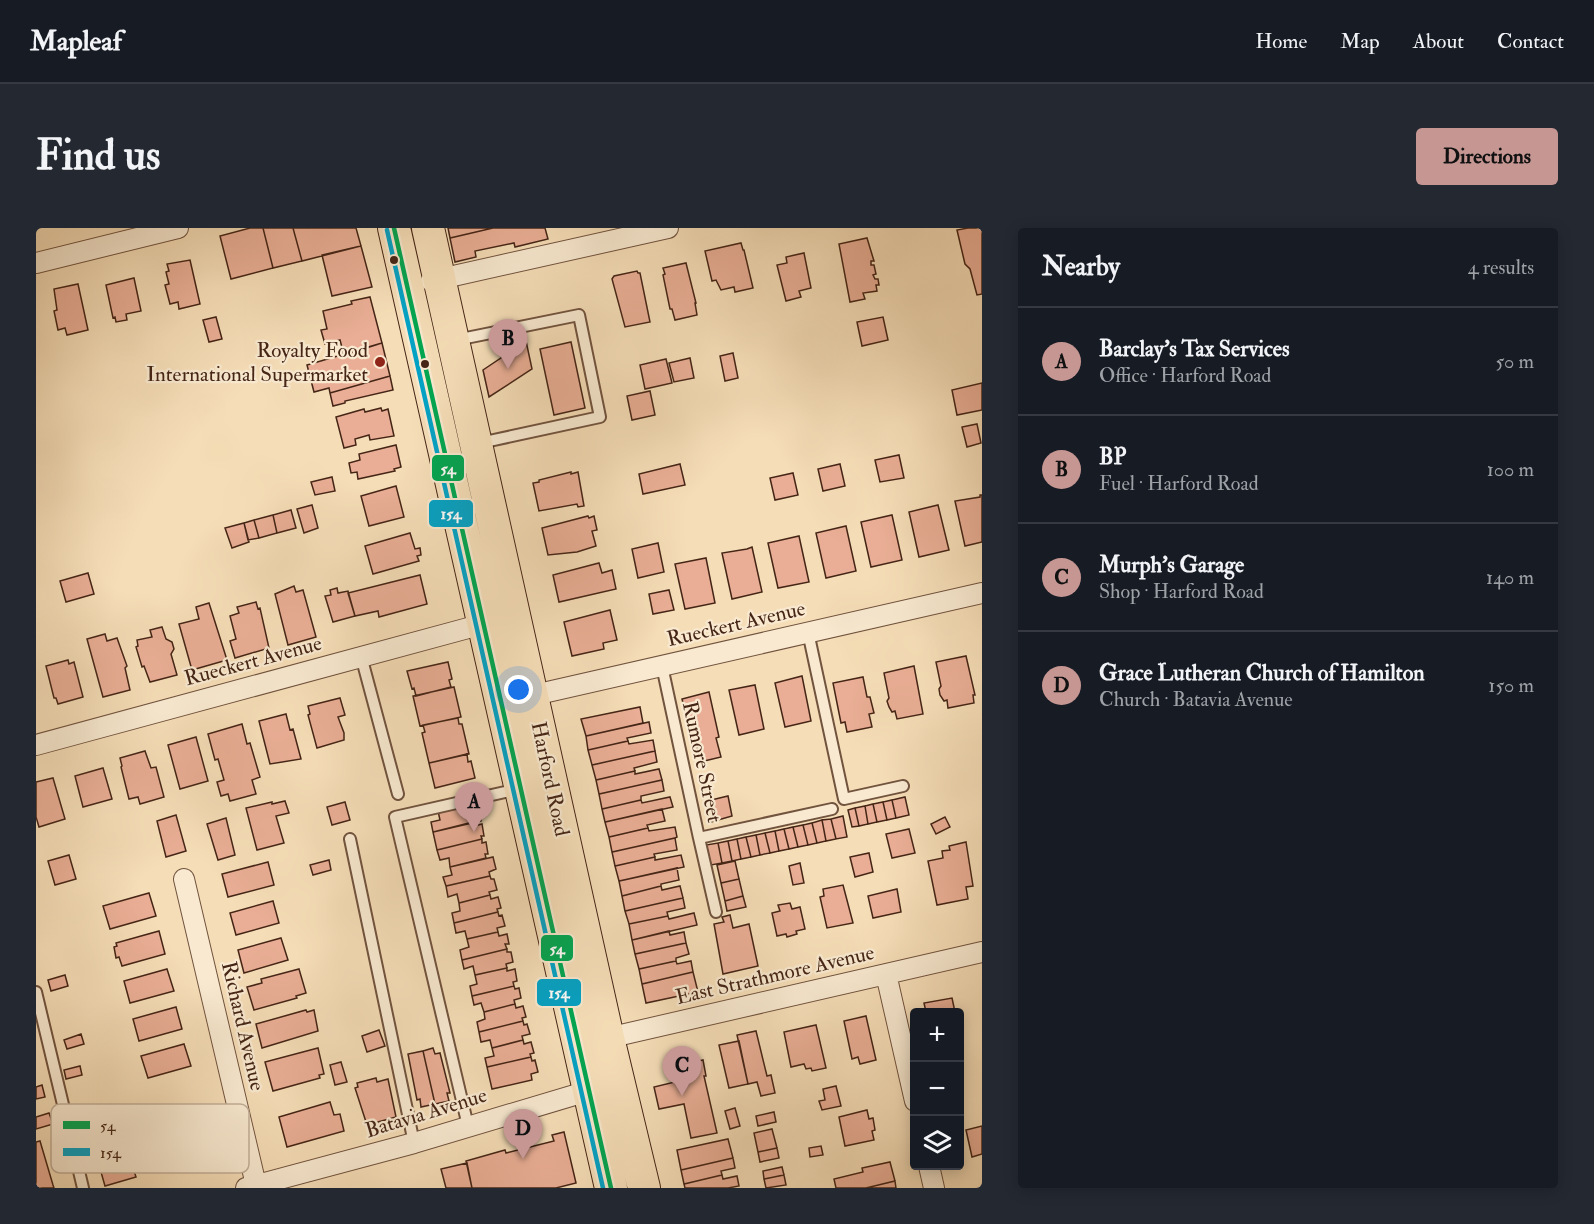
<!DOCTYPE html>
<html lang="en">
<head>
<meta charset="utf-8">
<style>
	body { margin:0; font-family:"IM FELL Double Pica",serif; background:#242831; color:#f1f3f6 }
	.controls { position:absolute; right:18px; bottom:18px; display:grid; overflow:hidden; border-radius:6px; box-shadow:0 3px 15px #0003 }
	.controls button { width:54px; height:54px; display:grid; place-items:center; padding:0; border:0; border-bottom:2px solid #363941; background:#171b24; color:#f1f3f6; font:30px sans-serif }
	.you { position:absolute; left:483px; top:462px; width:21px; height:21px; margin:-15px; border:4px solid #fff; border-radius:50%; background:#1a73e8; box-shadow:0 0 0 9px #1a73e833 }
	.badge { display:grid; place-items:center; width:39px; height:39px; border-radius:50%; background:#c59692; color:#111; font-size:20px; font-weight:700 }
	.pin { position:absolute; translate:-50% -50px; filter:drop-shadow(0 2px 3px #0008) }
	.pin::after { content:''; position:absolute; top:32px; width:21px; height:18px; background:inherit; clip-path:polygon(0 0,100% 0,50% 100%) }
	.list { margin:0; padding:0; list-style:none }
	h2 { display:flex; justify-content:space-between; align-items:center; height:78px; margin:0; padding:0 24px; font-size:26px }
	h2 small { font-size:20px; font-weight:400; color:#9ea1a6 }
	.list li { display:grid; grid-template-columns:39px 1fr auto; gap:18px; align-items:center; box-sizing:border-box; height:108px; padding:0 24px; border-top:2px solid #363941 }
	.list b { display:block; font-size:22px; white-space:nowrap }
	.list p { margin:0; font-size:20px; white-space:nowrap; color:#9ea1a6 }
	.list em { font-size:20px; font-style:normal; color:#9ea1a6 }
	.icon { flex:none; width:33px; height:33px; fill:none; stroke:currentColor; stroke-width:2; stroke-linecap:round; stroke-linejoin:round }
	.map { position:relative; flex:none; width:946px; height:960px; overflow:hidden; border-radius:6px }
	header { display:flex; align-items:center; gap:36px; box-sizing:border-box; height:84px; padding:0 30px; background:#171b24; border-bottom:2px solid #363941 }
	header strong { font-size:28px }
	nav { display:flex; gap:33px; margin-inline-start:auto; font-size:21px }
	.intro { display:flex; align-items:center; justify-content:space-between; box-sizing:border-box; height:144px; padding:0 36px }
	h1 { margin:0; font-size:42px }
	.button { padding:15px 27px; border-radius:6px; background:#c59692; color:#111; font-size:21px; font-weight:700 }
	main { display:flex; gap:36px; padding:0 36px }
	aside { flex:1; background:#171b24; border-radius:6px; box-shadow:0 3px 15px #0003 }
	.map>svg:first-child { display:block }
	.building { fill:#e9ae95; stroke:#452516; stroke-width:1.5 }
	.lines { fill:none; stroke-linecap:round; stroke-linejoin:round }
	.lane-casing { stroke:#71533e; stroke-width:14 }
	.street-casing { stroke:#71533e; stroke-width:22 }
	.primary-casing { stroke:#452516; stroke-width:34 }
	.lane { stroke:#f8e9d0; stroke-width:10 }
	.street { stroke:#f8e9d0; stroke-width:20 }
	.primary { stroke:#f5ddb7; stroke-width:32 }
	.bus-1-casing { stroke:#f8e9d0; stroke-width:9 }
	.bus-2-casing { stroke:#f8e9d0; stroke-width:9 }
	.bus-1 { stroke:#00a651; stroke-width:4.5 }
	.bus-2 { stroke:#03a2c5; stroke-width:4.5 }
	.bus-dot { fill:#452516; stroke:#f8e9d0; stroke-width:2 }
	.poi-dot { fill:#8f2418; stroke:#f8e9d0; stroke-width:2 }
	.labels { text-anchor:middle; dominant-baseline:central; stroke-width:4.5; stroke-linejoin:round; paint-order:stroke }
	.poi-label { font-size:21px; fill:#452516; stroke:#f8e9d0; text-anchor:end }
	.street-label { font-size:21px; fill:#452516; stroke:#f8e9d0 }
	.key { fill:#f8e9d0; stroke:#c2ae98; stroke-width:1.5 }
	.key-label { font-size:16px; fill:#452516 }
	.line-badge { stroke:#f8e9d0; stroke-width:2 }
	.badge-label { font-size:16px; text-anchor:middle; font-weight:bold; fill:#fff }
</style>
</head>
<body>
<header>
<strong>Mapleaf</strong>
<nav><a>Home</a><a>Map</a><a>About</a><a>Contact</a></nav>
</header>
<div class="intro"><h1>Find us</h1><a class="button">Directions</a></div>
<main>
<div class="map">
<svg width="946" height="960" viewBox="0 0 946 960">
	<rect width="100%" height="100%" fill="#f5ddb7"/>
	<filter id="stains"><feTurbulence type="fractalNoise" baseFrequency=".00333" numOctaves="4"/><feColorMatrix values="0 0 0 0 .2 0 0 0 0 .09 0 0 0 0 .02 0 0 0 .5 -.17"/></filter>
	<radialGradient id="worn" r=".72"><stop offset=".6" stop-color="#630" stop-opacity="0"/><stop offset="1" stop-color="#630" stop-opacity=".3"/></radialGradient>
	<path class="building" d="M214,0H227L237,40L195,51L184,8Z
		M227,0H257L266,33L237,40Z
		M257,0H320L325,18L266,33Z
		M412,0H457L414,10Z
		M457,0H509L512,11L479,19L478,15L439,23L440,29L419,34L414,10Z
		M932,0H946V66L941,67L934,41L929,36L921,2Z
		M831,10L838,33H835V37H838L840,46L837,47L839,51H842L843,57H840L841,63L827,65L829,71L814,74L803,16Z
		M705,15L707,22H708L717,60L699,64L698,59L685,62L680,52L676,53L669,23Z
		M325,18L336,59L296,68L286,27Z
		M768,25L775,60L763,63L765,69L750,73L741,37L751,35L750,29Z
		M154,32L164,76L143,81L142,74L134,76L129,57L133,56L130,44L133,43L131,36Z
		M650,35L660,75H659L661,87L639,92L636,81H634L627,47L629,46L627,40Z
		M601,43L602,45H604L614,94L589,99L576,51L578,48Z
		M98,50L105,83L90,86L91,92L80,94L79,89L77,90L70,57Z
		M42,56L52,102L31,107L29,100L22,102L18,83L21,82L18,61Z
		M334,69L346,115L308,127L304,112L289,116L285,102L291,101L287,83L316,76L315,73Z
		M180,89L186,111L173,114L167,92Z
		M847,89L852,112L826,118L821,94Z
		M490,113L496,141L453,169L447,142Z
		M535,114L549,180L518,187L504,121Z
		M346,115L354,148L294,165L293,160L278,164L271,137Z
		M697,125L702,150L689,153L684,128Z
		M654,130L658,150L638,154L633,135Z
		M630,131L636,155L609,161L604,137Z
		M354,148L357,162L309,173V175L297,178L294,165Z
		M946,155V182L921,187L916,162Z
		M614,163L619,187L596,192L591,168Z
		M345,180L346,183L352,181L358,208L334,212L333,207L319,211L320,217L308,220L300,189L328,181L329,184Z
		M941,196L945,215L931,219L926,199Z
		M360,217L365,239L358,241L359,243L322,251L321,244L315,245L313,235L324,232L323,226Z
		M863,227L868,250L844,254L839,232Z
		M644,236L649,257L607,266L603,246Z
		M804,236L809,258L787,263L782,241Z
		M535,244V246L542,244L548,278L542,279L541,276L503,283L497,255L503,254V252Z
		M757,245L762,267L739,272L734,250Z
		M296,249L299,263L279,267L275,254Z
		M360,258L368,289L333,298L325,268Z
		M944,267H946V314L929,318L919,273L944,269Z
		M276,277L282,300L268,305L261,281Z
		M902,277L913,322L883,329L873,284Z
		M255,282L260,300L241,305L237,287Z
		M237,287L241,305L223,310L218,292Z
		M856,287L866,332L835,339L825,294Z
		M552,288L553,290L558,288L561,302L556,303L560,318L541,324L512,327L506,300Z
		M218,292L223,310L212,312L208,295Z
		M208,295L213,314L196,320L189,300Z
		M810,298L820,343L790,350L780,305Z
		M374,305L379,321L384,320L385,327L381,328L383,333L337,346L329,318Z
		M763,308L773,354L742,360L732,315Z
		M622,315L628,344L602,350L596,321Z
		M716,319L726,364L696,371L686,325L711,321Z
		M670,330L679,375L649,381L639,336Z
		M563,335L566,345L576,342L580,361L523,374L517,347Z
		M52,345L58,366L30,374L24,353Z
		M384,347L391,376L343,389L342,383L319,388L312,365Z
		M258,358L260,364L267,362L280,409L252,417L239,366Z
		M301,360L302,365L312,363L319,388L297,394L289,368L295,367L294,362Z
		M633,362L638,382L617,386L613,366Z
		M220,374L222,381L224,380L233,420L199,430L194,413L200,411L194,388L203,385L201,379Z
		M173,375L191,432L156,442L143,396L163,391L160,379Z
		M574,382L581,412L567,415L568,421L536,428L528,394Z
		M126,399L130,411L136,414L138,421L135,426L141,447L114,454L108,438L106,439L100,419L102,418L101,412L116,409L114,402Z
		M69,406L71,413L81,410L91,438L89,440L94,462L67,469L51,411Z
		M930,428L939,467H937L938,475L912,480L911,472L908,473L904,467L903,461L905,458L900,434Z
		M32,432L33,436L38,434L47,469L22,476L20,470H18L10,438Z
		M412,434L416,451L413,452L415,459L380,468L378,460L376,461L371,443Z
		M878,438L887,486L861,491L859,483L856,484L853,479L851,473L853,470L848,445Z
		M766,448L775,493L749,499L739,455Z
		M827,449L831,469H834L838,485L833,486L836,499L811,504L809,494L805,495L797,455Z
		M719,457L728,501L703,507L693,462Z
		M418,459L425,489L384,498L377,468Z
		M673,464L683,509L680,510L685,529L664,534L660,514L657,515L646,471Z
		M304,470L309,487L302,489L308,505V512L281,520L272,487L274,486L272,478Z
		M604,479L607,495L550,508L545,491Z
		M250,486L254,502L257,501L265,531L234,536L223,493Z
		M422,490L423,496H426L433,526L393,535L386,505L389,504L387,497Z
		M613,494L615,505L591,510L592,513L552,522L550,508Z
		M206,496L211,516L214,515L224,549L216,552L220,566L194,573L192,566L185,568L181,554L188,552L182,531L179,532L172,506Z
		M160,509L172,553L144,561L132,517Z
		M617,512L619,523L556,537L552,522L592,513L593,516Z
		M109,523L115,540L120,539L128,569L104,576L102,569L93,571L85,539L86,538L84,530Z
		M619,523L621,534L598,540L599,543L560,552L556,537Z
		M431,526L432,534L435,533L439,550L399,560L393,535Z
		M67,540L76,571L47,579L39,548Z
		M623,541L626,552L563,566L560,552L599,543V546Z
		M17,550L29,591L3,599L0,589V554Z
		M626,552L628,563L605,568V572L566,581L563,566Z
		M692,568L696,588L675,594L671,573Z
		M634,569L637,579L569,594L566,581L605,572L606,575Z
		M869,569L873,587L860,590L856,572Z
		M856,572L860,590L851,592L847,574Z
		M249,573L253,585L240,588L248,615L221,622L210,580L236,574V576Z
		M309,574L314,592L296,597L291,579Z
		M847,574L851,592L841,594L837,576Z
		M445,575L448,587L444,588L445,593L397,604L395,594L404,592L402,583L433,576V578Z
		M837,576L841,594L832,596L829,578Z
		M829,578L832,596L823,598L819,580Z
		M819,580L823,598L816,599L812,582Z
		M626,581L629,593L611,597L612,600L573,609L569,594Z
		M140,587L150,623L130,629L121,593Z
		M807,588L811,609L800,611L795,591Z
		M909,589L914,599L900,606L895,596Z
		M190,590L199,627L182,632L171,596Z
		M795,591L800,611L790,613L786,592Z
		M786,592L790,613L781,615L776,595Z
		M441,593L442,597L446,596L448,608H445L446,611L401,622L397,604Z
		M776,595L781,615L772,617L767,597Z
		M767,597L772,617L762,619L757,599Z
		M639,599L641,609L639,610L576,624L573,609L612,600L613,603Z
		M757,599L762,619L753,621L748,601Z
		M748,601L753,621L743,623L739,603Z
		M873,601L879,625L856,630L850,606Z
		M739,603L743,623L734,625L729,605Z
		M729,605L734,625L724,627L720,607Z
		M720,607L724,627L715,629L710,609Z
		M710,609L715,629L705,631L701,611Z
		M639,610L641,622L618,626L619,629L579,638L576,624Z
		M446,611V615L450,614L452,626H449L450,630L414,639L413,630L404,632L401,622Z
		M701,611L705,631L696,633L692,613Z
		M692,613L696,633L686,635L682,615Z
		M930,614L937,658L930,659L932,671L901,677L892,633L907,630L906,623L914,622L913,618Z
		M682,615L686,635L675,637L670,617Z
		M833,625L837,644L819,649L814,629Z
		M33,627L40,651L19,657L12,633Z
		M645,627L648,639L583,653L579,638L619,629V632Z
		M457,629L460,641L453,644L454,648L410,658L407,649L416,647L414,639Z
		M293,632L295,642L277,647L274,637Z
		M699,633L703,651L685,655L681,637Z
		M232,634L238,657L192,669L186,646Z
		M764,635L768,655L757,657L753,638Z
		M641,640L643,652L625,656V658L586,668L583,653Z
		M454,648L455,651H458L461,662L453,664L454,667L423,675L421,666L412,669L410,658Z
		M703,651L707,668L689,673L685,655Z
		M807,657L817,695L791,700L784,669L788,668L787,661Z
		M625,658L626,662L644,658L647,670L589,683L586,668Z
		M861,661L865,684L837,690L832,668Z
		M113,665L120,688L74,701L67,678Z
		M454,667L455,671L462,669L465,680L461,681L462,684L418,695L416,685L424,683L423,675Z
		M707,668L710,679L691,683L689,673Z
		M647,670L649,680L631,684L632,688L593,696L589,683Z
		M237,673L243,695L200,707L194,685Z
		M754,675L756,681L764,679L769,701L760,703L761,706L751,709L750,706L741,708L736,685L744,683L742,677Z
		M462,684L463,688L466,687L469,698L461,700L462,704L431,711L429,703L420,705L418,695Z
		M658,685L661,697L596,712L593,696L632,688L633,691Z
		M694,687L697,700L713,696L722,738L687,746L678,696L688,694L686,689Z
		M123,703L129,726L86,738L83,729L80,730L78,719L81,718L80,715Z
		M633,703L634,707L648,704L650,715L599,726L596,712Z
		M462,704L463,708L471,706L473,716H469L471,721L426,732L424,722L433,719L431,711Z
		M245,710L252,732L208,745L202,722Z
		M650,715L653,726L640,730V733L603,741L599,726Z
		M471,721V724H475L477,734L470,736L471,740L439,747L437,738L428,741L426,732Z
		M640,733L641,736L655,733L657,744L606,756L603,741Z
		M471,740V743L479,741L481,753L477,754L478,758L436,768L434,758L441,756L439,747Z
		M131,741L138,763L94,775L88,753Z
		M263,741L270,765L260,768L261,770L218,782L211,759L226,755L225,751Z
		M657,744L662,764L610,775L606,756Z
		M29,747L32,758L15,763L12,752Z
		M478,758L479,761L483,760L485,770L478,772L479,776L448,784L445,775L438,777L436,768Z
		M916,770L919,784H890L888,775Z
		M479,776L480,780L487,778L490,789L486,790L487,793L443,804L441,794L449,791L448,784Z
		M140,779L146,801L103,813L97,791Z
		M270,782L271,784L278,782L282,803L226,820L220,796Z
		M830,788L840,832L824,836L822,829L816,831L808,793Z
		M487,793L488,797L491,796L494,806L486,808L487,812L456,820L454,812L445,814L443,804Z
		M780,797L790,840L776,843L775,840L770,841L768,836L755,839L748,804Z
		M343,802L349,818L331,824L326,808Z
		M720,803L731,848L735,847L739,865L725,868L721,854L712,856L701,807Z
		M45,806L48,816L31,821L28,812Z
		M487,812L488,816L495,814L498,825L494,826L495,829L451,839L449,830L458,828L456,820Z
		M703,813L712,856L693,860L683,817Z
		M148,816L155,838L112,850L105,828Z
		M282,820L288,846L283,847L284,850L237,863L229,834Z
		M397,820L399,826L404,825L414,865H411L413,873L399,876L387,823Z
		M387,823L399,876L385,879L384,871L381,872L372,826Z
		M495,829L496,833L499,832L502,844L495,846L496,852L456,861L451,839Z
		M667,832L670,848H668L681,905L655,910L648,876L623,881L618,859L643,853L641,845L646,844L645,837Z
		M305,834L311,854L299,857L294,837Z
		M44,838L46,847L30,851L28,842Z
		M340,850L341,854L352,851L360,889L331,897L319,860L322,859L321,855Z
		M6,857L9,869L0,871V859Z
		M800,858L805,878L786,882L783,873L789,872L787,861Z
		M294,874L298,887L304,886L308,903L251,919L243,889Z
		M699,880L704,898L694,901L689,883Z
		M831,882L833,891L837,890L839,902L836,903L838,912L809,918L803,889Z
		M738,884L740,894L722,898L720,888Z
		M13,885L17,896L0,901V889Z
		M946,898V926L936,929L930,902Z
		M736,901L741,920L722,924L718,905Z
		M528,904L540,955L520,960H436L430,933L469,922L470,925L518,913L516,907Z
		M86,905L88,909L94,908L97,929L94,930L100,949L69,958L63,937L60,938L57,916L78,910L77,908Z
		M692,911L697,930L645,942L641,922Z
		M4,913L17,957L18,960H0V914Z
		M785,918L787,927L774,929L773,920Z
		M741,920L743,930L724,934L722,924Z
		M697,930L699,940L685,943L686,947L648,956L645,942Z
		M854,934L859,953L830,960H800L798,951L827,944L826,940Z
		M431,935L436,960H410L405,941Z
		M746,939L748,947L728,951L727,943Z
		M686,947L687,951L701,948L703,958L692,960H649L648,956Z
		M748,947L750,957L730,960L728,951Z
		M859,953L860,960H830Z"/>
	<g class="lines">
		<g class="lane-casing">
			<path id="lane" d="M420,112L543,87L564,189L444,215
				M772,404L808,571L867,558
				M325,428L362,566
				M626,438L663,610L796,581
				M663,610L680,684
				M314,611L378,915
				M0,764L47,960
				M432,898L359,589L482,561"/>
		</g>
		<g class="street-casing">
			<path id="street" d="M0,35L142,0
				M395,53L632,0
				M485,470L946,365
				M0,517L447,396
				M148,651L220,957
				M850,746L879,873
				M563,812L946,724
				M893,938L898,960
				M210,960L378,915L562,860"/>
		</g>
		<g class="primary-casing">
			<path id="primary" d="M358,0L575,960
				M392,0L572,810L608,960"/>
		</g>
		<use href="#lane" class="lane"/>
		<use href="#street" class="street"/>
		<use href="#primary" class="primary"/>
		<g class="bus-1-casing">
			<path id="bus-1" d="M358,0L575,960"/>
		</g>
		<g class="bus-2-casing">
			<path id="bus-2" d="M351,2L567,960"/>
		</g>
		<use href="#bus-1" class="bus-1"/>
		<use href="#bus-2" class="bus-2"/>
	</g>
	<g class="bus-dot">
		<circle cx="358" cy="32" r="5"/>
		<circle cx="389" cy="136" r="5"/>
	</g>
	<circle class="poi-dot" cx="344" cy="134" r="6"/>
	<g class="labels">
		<g class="poi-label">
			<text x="332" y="122">Royalty Food<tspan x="332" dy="24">International Supermarket</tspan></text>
		</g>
		<g class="street-label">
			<text transform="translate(700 396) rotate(-13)">Rueckert Avenue</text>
			<text transform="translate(217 433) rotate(-15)">Rueckert Avenue</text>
			<text transform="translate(666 534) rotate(78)">Rumore Street</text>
			<text transform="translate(514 551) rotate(78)">Harford Road</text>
			<text transform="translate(739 747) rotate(-13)">East Strathmore Avenue</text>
			<text transform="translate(207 798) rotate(77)">Richard Avenue</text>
			<text transform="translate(390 885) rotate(-17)">Batavia Avenue</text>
		</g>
	</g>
	<rect x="15" y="876" width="198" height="69" rx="9" class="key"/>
	<rect x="27" y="893" width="27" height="8" fill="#00a651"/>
	<rect x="27" y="920" width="27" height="8" fill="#03a2c5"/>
	<g class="key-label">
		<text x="64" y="903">54</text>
		<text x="64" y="930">154</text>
	</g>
	<g class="line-badge">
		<rect x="395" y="226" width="34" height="28" rx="6" fill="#00a651"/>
		<rect x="392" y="271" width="46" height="29" rx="6" fill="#03a2c5"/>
		<rect x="504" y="706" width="34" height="28" rx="6" fill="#00a651"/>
		<rect x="500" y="750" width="46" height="29" rx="6" fill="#03a2c5"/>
	</g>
	<g class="badge-label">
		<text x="412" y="246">54</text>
		<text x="415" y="291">154</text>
		<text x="521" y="726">54</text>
		<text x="523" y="770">154</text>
	</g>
	<rect width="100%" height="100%" filter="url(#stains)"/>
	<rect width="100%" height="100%" fill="url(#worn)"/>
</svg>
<div class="controls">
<button>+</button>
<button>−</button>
<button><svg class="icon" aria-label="layers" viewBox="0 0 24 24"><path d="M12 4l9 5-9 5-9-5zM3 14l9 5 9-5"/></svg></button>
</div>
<div class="you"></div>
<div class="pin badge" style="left:438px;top:604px">A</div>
<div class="pin badge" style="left:472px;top:141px">B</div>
<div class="pin badge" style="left:646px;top:868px">C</div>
<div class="pin badge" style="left:487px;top:931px">D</div>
</div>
<aside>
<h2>Nearby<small>4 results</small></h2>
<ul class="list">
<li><span class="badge">A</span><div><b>Barclay's Tax Services</b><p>Office · Harford Road</p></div><em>50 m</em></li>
<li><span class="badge">B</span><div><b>BP</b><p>Fuel · Harford Road</p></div><em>100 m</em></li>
<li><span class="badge">C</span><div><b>Murph's Garage</b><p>Shop · Harford Road</p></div><em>140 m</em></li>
<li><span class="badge">D</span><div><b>Grace Lutheran Church of Hamilton</b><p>Church · Batavia Avenue</p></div><em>150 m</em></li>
</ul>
</aside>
</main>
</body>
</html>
